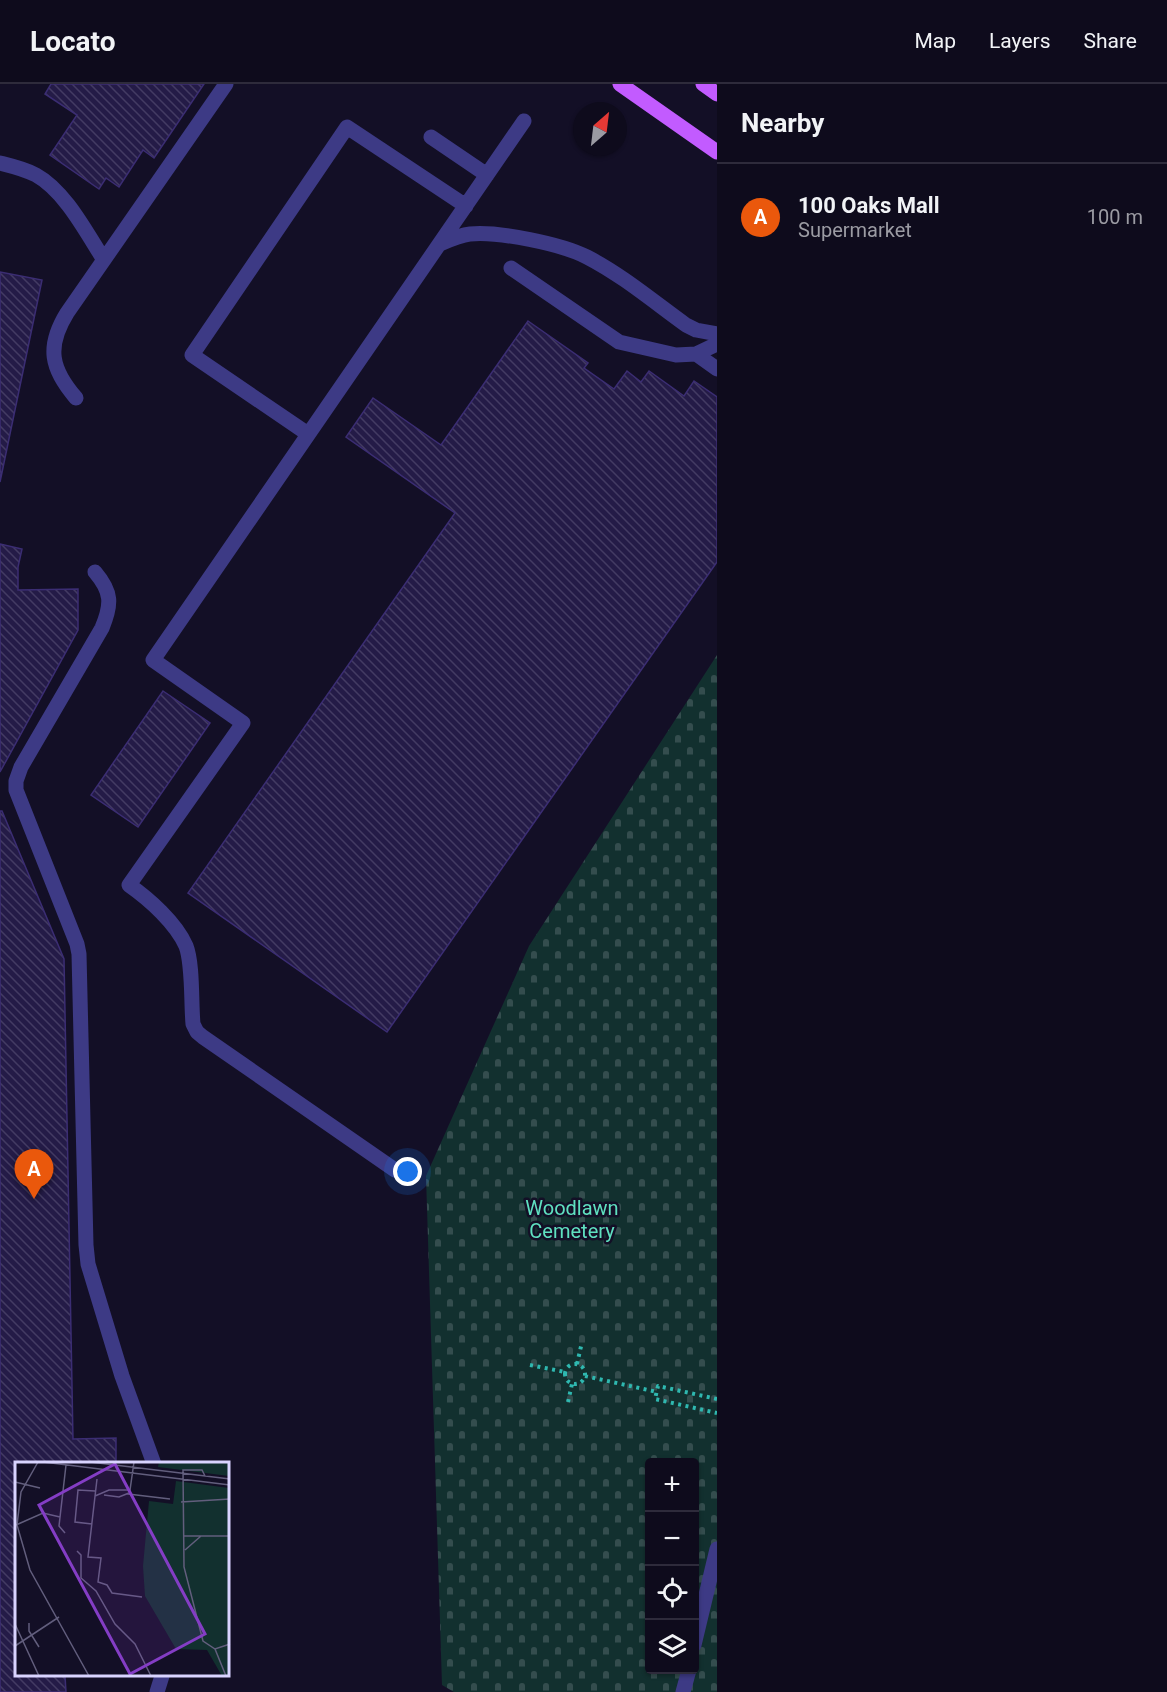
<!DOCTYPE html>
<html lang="en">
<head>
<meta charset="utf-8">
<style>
	body { margin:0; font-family:Roboto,sans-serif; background:#1c1929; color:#f1f3f6 }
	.controls { position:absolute; right:18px; bottom:18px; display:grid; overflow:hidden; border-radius:6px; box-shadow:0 2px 4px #0004 }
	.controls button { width:54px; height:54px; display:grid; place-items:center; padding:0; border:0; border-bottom:2px solid #2e2b3b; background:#0e0b1c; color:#f1f3f6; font:30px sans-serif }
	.compass { position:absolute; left:573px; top:18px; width:54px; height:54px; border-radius:50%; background:#0e0b1c; box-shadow:0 2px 4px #0004; rotate:28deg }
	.you { position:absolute; left:408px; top:1088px; width:21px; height:21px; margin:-15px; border:4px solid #fff; border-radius:50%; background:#1a73e8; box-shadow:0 0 0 9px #1a73e833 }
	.badge { display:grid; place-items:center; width:39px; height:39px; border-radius:50%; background:#ea580c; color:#fff; font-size:20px; font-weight:700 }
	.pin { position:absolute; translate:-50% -50px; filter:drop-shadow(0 2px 3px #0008) }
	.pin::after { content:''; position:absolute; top:32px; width:21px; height:18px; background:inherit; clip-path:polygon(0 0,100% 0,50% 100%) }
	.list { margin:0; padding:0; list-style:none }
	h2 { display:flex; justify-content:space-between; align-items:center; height:78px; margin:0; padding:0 24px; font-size:26px }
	h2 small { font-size:20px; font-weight:400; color:#9b9ba3 }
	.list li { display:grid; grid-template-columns:39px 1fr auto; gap:18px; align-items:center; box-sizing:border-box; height:108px; padding:0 24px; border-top:2px solid #2e2b3b }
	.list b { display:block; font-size:22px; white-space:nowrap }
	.list p { margin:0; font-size:20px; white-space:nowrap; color:#9b9ba3 }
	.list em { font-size:20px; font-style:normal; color:#9b9ba3 }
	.icon { flex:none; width:33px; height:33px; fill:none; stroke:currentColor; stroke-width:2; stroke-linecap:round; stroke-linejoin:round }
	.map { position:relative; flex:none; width:717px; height:1608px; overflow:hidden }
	header { display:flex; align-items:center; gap:36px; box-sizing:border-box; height:84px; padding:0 30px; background:#0e0b1c; border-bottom:2px solid #2e2b3b }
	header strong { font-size:28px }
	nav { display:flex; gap:33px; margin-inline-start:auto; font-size:21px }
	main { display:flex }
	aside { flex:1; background:#0e0b1c }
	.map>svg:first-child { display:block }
	.cemetery { fill:url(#cemetery-stones); fill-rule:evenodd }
	.building { fill:url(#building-back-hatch); stroke:#3b2d73; stroke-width:1.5 }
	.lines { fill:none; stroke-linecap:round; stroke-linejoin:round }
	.path { stroke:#2fb8b0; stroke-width:4; stroke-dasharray:3 4.5; stroke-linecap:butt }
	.minor { stroke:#3d3a85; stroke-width:15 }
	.major { stroke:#c25bff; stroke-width:15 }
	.labels { text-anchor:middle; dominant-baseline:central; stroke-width:5; stroke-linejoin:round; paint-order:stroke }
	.park-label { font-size:20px; fill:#5fe0c0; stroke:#130f26 }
	.inset-road { fill:none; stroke:#625e7d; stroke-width:1.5 }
	.view { fill:#843dc5; fill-opacity:0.15; stroke:#843dc5; stroke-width:3 }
	.inset-edge { fill:none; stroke:#d9d4ff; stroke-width:3 }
</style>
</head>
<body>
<header>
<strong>Locato</strong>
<nav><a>Map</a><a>Layers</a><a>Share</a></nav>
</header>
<main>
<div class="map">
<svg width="717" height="1608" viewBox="0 0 717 1608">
	<defs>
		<pattern id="cemetery-stones" width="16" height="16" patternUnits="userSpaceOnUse" patternTransform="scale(1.5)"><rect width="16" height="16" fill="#12302f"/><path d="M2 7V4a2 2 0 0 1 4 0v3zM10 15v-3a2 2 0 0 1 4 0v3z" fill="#344d4e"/></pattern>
		<pattern id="building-back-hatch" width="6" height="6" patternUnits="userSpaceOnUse" patternTransform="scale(1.5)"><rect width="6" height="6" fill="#241b47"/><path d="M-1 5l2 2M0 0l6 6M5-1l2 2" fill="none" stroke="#433b63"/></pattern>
	</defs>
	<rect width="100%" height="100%" fill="#130f26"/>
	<path class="cemetery" d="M717,571V1608H454L442,1601L426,1092L529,862ZM650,1378H694V1586H650Z"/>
	<path class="building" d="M51,0H204L154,74L143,66L119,103L106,94L99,105L50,71L77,31L45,10Z
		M0,188L42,196L0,398Z
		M528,237L588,279L584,284L614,305L627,287L641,298L649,287L684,312L694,297L717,313V478L387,948L188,809L455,429L346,353L373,314L441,361Z
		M0,460L22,465L18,483V506L78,505V546L0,688Z
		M163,607L210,639L138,743L91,711Z
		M0,727H2L64,875L73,1355L116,1354V1380H16V1592H65L66,1608H0Z"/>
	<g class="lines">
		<path class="path" d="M565 1290a10 10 0 1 1 20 0a10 10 0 1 1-20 0Z
			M577,1280L582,1258
			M530,1281L565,1288
			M585,1292L657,1308
			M717,1315L658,1302L655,1315L717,1329
			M568,1318L572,1300"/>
		<path class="minor" d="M431,53L487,91
			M0,79C12,82 25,85 36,91C65,107 86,148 104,176
			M440,160C449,156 460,151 470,150C498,147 562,160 587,173C622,191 654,218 686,241L696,246L717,250
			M511,184L619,258L676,271L696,270L717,260
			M696,270L717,285
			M76,314C51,285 46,263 67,229L226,0
			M308,350L192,271L347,43L466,122
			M95,488C112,508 112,520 102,544L21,683L16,697V706L77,860L79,870L86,1161L88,1180L122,1292L154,1380
			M395,1086L203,953L197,948L193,940C191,919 193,880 186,862C176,839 149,815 129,801L243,639L153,576L524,37
			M694,1561L717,1465
			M157,1608L162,1592
			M683,1608L689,1586"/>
		<path class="major" d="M620,0L717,68
			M703,0L717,10"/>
	</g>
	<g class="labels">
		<g class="park-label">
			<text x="572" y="1124">Woodlawn<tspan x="572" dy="23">Cemetery</tspan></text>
		</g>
	</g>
	<g transform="translate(15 1378)">
		<rect width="214" height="214" fill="#130f26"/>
		<path d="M144,0H214V14L143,5ZM161,19L214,26V214H207L192,188L161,187L130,134L128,104L134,39L158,42Z" fill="#12302f"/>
		<path class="inset-road" d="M23,0L6,30L2,63L15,108L74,214M28,0L215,23M75,0L215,17M190,14L187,8H168L169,105L188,179L200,187L215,182M82,17L73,95L86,96L83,120L92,123L97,131L127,135M0,20L25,26M113,32L155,37M89,33L104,35L114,31M80,34L94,28H115L119,0M166,40L215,37M77,62L60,60L63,28L80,29M1,63L28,51L45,55M50,71L44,64L51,3M168,74H215M170,88L186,74M62,89L66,93V116L81,129L100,162L120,182L136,214M14,161V169L24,185M0,162L24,214M0,184L44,155M200,187L211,214"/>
		<path class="view" d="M100,2L190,172L115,212L24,43Z"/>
		<rect width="214" height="214" class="inset-edge"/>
	</g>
</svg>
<div class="controls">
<button>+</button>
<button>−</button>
<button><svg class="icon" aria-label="locate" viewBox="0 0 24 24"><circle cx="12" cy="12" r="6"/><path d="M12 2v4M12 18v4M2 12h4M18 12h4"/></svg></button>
<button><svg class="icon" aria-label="layers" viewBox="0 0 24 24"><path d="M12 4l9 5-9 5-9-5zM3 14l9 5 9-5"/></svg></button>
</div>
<svg class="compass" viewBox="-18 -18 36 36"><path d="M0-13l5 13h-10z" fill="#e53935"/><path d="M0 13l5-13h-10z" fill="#9b9ba3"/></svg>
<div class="you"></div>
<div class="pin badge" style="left:34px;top:1115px">A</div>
</div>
<aside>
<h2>Nearby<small></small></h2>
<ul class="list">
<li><span class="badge">A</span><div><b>100 Oaks Mall</b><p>Supermarket</p></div><em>100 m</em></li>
</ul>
</aside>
</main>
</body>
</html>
